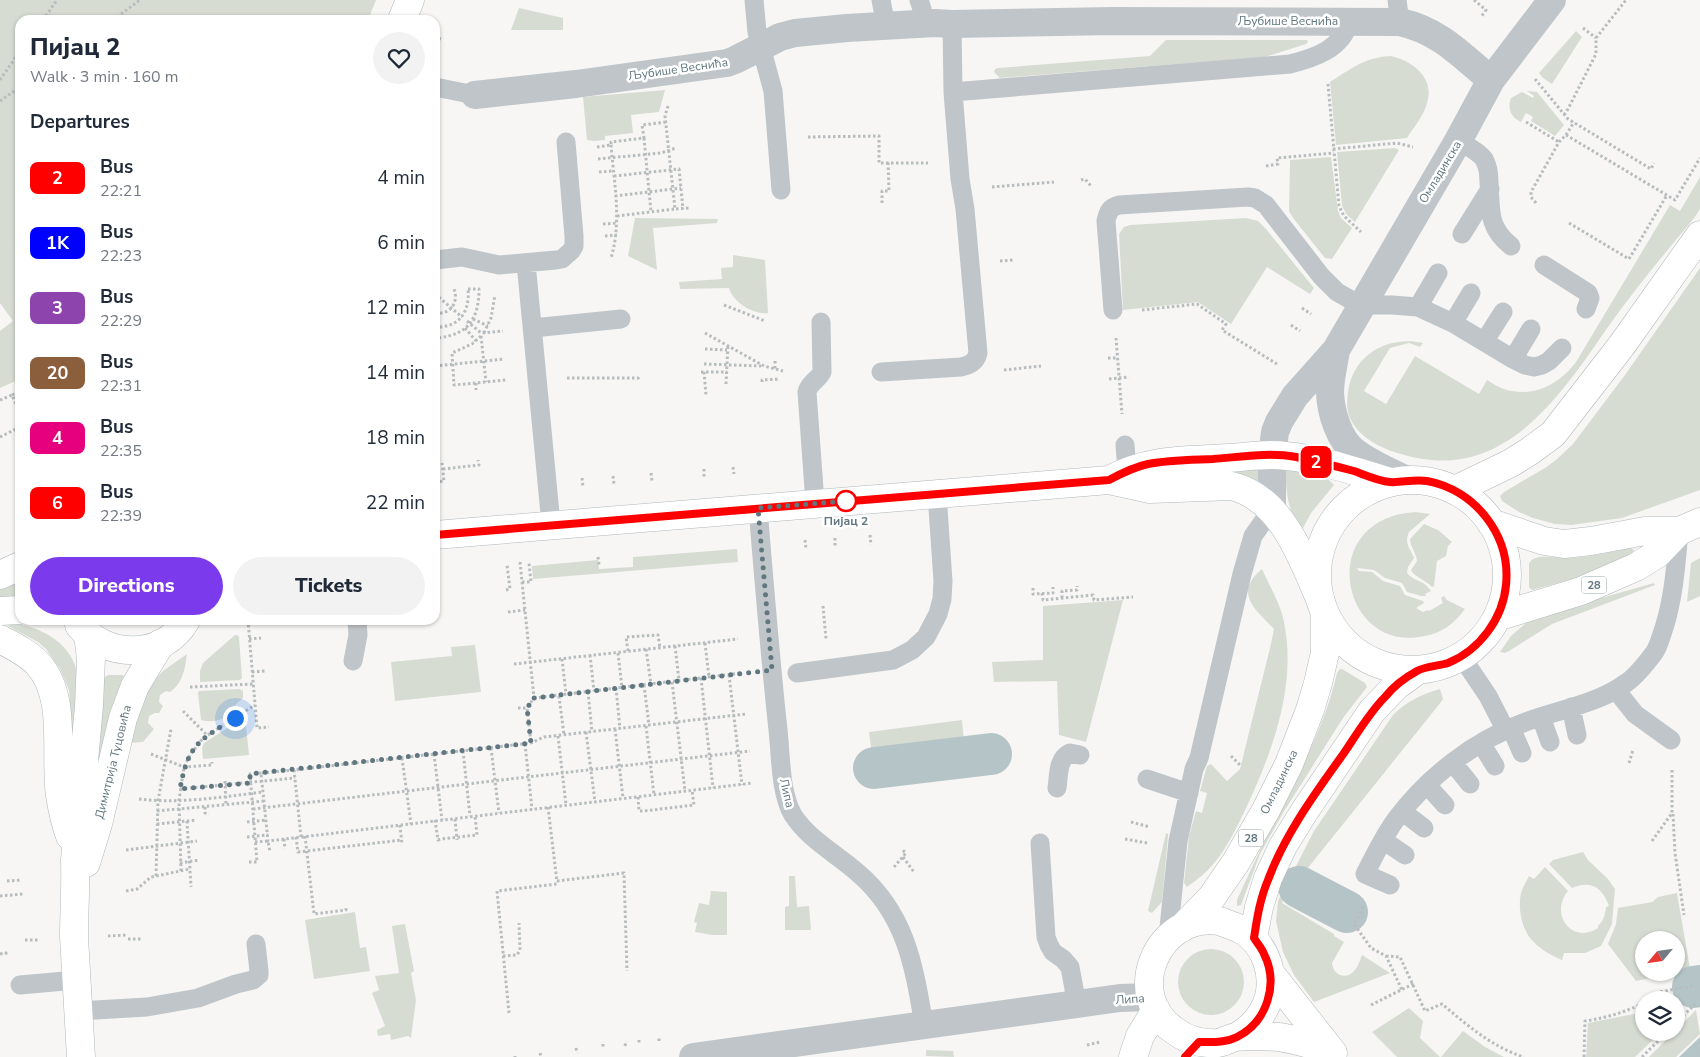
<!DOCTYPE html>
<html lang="en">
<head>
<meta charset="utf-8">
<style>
  body { margin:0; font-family:"Nunito Sans",sans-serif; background:#f2f2f3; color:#1f2937; height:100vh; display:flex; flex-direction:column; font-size:19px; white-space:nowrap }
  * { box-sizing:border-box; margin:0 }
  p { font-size:16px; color:#747a83 }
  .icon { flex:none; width:28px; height:28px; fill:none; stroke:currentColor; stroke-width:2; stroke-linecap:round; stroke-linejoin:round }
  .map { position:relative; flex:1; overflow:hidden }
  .sheet { position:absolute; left:15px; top:15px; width:425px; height:610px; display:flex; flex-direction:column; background:#fff; border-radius:15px; box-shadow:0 1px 4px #0004 }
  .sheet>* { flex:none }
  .badge { padding:0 10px; border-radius:8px; font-size:18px; line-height:32px }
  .needle { width:32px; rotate:241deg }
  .tools { position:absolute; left:1635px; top:931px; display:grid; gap:10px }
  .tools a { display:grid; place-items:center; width:50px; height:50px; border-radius:50%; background:#fff; box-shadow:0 1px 4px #0004; font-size:25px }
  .you { position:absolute; width:25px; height:25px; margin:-12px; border:4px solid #fff; border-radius:50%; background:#1a73e8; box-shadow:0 0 0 8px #1a73e833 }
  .map>.badge { position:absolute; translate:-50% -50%; box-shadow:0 0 0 2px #fff }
  h2 { padding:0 15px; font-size:19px; line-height:45px }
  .round { display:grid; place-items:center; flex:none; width:52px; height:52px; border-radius:26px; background:#f2f2f3 }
  .head { display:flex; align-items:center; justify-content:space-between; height:85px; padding:0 15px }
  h1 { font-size:24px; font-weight:800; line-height:38px }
  .action { display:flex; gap:10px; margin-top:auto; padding:10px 15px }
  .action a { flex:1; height:58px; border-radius:30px; background:#7c3aed; color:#fff; font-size:20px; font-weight:800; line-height:58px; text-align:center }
  .action a+a { background:#f2f2f3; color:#1f2937 }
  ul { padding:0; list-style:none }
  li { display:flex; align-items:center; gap:15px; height:65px; padding:0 15px }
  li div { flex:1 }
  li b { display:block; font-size:19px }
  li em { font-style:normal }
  li .badge { min-width:55px; font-weight:700; text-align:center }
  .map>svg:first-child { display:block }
  .green { fill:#d7dcd3 }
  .water { fill:#b5c5c7 }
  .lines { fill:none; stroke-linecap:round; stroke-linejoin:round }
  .canal { stroke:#b5c5c7; stroke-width:42 }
  .secondary-casing { stroke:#afb8bb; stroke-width:29 }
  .primary-casing { stroke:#b1b8ba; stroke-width:29 }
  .path { stroke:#b7bcbe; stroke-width:3; stroke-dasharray:2.5 2.5; stroke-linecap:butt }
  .lane { stroke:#bfc5c8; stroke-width:19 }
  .street { stroke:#bfc5c8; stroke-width:28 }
  .secondary { stroke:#fff; stroke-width:28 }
  .primary { stroke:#fff; stroke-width:28 }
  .line-casing { stroke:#fff; stroke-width:11 }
  .line { stroke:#f00; stroke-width:8 }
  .walk { stroke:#61777f; stroke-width:5; stroke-dasharray:0 9 }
  .stop-dot { fill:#fff; stroke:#f00; stroke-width:2.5 }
  .labels { text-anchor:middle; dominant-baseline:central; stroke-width:5; stroke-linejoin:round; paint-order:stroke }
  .shield { fill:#fff; stroke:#90a0a5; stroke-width:1 }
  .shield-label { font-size:11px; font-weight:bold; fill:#61777f }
  .street-label { font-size:12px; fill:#61777f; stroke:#fff }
  .stop-label { font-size:12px; font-weight:bold; fill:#61777f; stroke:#fff }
</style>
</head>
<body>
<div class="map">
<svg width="1700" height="1057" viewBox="0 0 1700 1057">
  <rect width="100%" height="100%" fill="#f7f6f4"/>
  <!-- green -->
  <path class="green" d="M0,0h376l-8,20h-348v359l-20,9v-57l13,-10 -13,-18z
    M519,8l44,10v12h-52z
    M1576,31l6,6 -30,47 -9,-6 -4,-5z
    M1166,40h141l1,2 -2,2 -41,13 -265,21 -6,-6 1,-3 3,-1 152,-12z
    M1391,56c22,5 44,22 36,47 -3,12 -13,24 -20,35l-71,7 -6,-63c21,-13 35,-25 61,-26z
    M665,90l-6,22 -28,3 2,18 -28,3v4l-11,1 -7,-1 -4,-43z
    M1527,91l10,1 27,33 -9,11 -24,-15 2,-4 -7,-4 -5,9c-10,-5 -14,-13 -10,-24l11,-6 11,6 1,-2z
    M1395,148l4,2 -44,72 -8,-7 -5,-9 -5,-54z
    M1331,157l7,54 3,7 11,10 -20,31 -7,-1 -32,-40 -4,-7 1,-51z
    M1700,177c0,10 0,22 0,31 -2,7 -19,26 -25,33 -23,28 -46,56 -67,86 -50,72 -106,158 -207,127 -19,-5 -43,-17 -51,-36 -4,-9 -3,-17 -2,-26 5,-37 39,-57 75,-49l-3,4 -11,-4 -19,5 -26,43 22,13 29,-48 64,38 8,-14c8,5 16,10 25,11 26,5 49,-9 64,-29l94,-157 10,6z
    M635,218l83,1 -1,4 -64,5 4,42 -29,-14z
    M1246,218l12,3 8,8 48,59 -4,6 -43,-27 -36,57 -33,-22 -75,8 -4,-76 5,-7 6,-2z
    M733,255l32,5 3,53c-15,2 -35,-11 -39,-25l-49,1 -1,-7 43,-3 -1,-11 12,-1z
    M1700,268v222l-78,28 -51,7 -16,-1 -22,-6 -14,-6 -17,-11 -2,-5 4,-4 41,-24 11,-8 17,-16 52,-69z
    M1259,468l1,12 -3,1 -18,-7 -60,2v-4z
    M1291,468c12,3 35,6 43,17l-23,28 -8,15c-15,-9 -18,-42 -17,-58z
    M1415,512l15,2 -21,18c-5,12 1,16 5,26l-6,9 -1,6c9,10 15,5 24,18l-6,3 1,2h-5l-14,-4 -5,-9 -17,-5 -11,-8 -17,-2 2,3 13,1 11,9 17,5 5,9 18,6 1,2 -8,5 7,4 5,-2 1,1 14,-8 -2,-5 3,-2 3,4 18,9c-10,14 -23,24 -40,27 -84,19 -112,-117 -10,-124z
    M1424,524l14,6 14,12 -4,4 -2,10 -9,5 -3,25 -2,1c-6,-7 -18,-10 -21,-17l6,-9c-1,-9 -7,-14 -7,-22z
    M1631,548l3,2 -1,3 -46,22 -55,15 -3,-3v-23c4,-11 25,-6 35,-6 23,0 45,-6 67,-10z
    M737,549l1,13 -205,17 -1,-13 66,-6 1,9 34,-2v-10z
    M1700,558v38l-13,6 4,-39z
    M1262,569c7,16 19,36 22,53 13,63 -11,128 -37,184 -8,17 -20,42 -32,56 -8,10 -18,18 -28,25l-3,-4 5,-47 7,-25 6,2 5,-20 -7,-2 7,-25 4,-2 16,17 13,-12 30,-121 4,-19c-19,-20 -41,-36 -12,-60z
    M20,579v17l-20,1v-9z
    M1654,583l1,2 -103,39 -43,27 -4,2 -5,-1 11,-16 15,-13 22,-10z
    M1123,600l-37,142 -27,-7 -2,-54 -63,1 -2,-20 51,-2v-54z
    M15,624c28,3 59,21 63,53 1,6 -1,13 -2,19 -1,14 -2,28 -3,42l-4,-48 -9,-21 -14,-20 -8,-7 -30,-16 1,-2z
    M235,635h2l2,2 3,41 -2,2 -40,2v-11l3,-8z
    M475,645l6,47 -86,9 -4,-39 61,-6 -1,-9z
    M187,654c-2,15 -4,29 -17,38l-4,-1 -6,4 -1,7 4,4 -4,7h-4l-6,3 -1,7 6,6 -11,13 -13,1c5,-23 12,-50 29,-68 8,-8 19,-14 28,-21z
    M1340,669h2l23,14 2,4 -24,31 -60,95 -23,41 -19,51 -4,1v-6c15,-34 31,-67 48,-100 21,-41 42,-82 52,-127z
    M108,675h15l1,2 -14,38 -12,47 5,-83z
    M240,689l3,2v7l-9,8 -2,8c-9,6 -20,9 -31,6l-3,-27 1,-2z
    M1440,689l3,10 -2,3 -154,192 -5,9 52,31v2l10,6 -12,21c1,12 14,18 23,7 3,-4 5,-10 7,-15l28,18 -76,29 -20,-27 -11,-23 -7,-31 2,-20 36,-70 79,-116c14,-14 29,-21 47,-26z
    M962,720l2,21 -92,12 -3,-21z
    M237,722l4,3 5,1 3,29 -46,4 -1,-11 2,-5z
    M1166,833l2,1v3l-6,65 -10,11 -4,-2z
    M1583,852l5,8 20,19 7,10 -3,35 -11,22 -16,7h-21l-2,7c-12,-5 -24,-12 -32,-22 -9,-12 -13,-34 -8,-48 2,-5 5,-10 7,-14l5,3 11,-12 23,24c-19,23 4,54 30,37v-2c6,-6 7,-11 8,-19l3,-1c-7,-19 -18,-26 -37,-18l-23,-24 4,-4z
    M789,876h6l2,31 12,-1 2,24h-26v-23l4,-1z
    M711,891l16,1v43h-15l-17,-3 2,-9 -3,-1 5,-19 10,2z
    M1677,893l13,76 -14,3v-32h-32v32l31,1 -39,8 -28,-37 8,-20 2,-16 34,-6 6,-5z
    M355,912l5,36 6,-1 4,24 -56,8 -9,-59z
    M405,924l9,47 -3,2 5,27 -5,38 -3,-2 -17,4 -1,-6 -12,2 -1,-6 8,-4 -13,-33 7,-3 -4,-14 24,-3 -7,-47z
    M1178 982a33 33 0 1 1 66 0a33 33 0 1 1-66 0Z
    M1409,1008l14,13 -3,17 20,19h-43l-25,-25z
    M1696,1010l4,24 -24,23h-27l24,-24 3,-1v-2z
    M1644,1012v20l16,1 -25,24h-49l2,-34z
    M1463,1031l22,16 19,10h-63z
    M926,1050l27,1 1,6 -28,-1z"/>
  <!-- water -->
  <path class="water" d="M1700,1037v20h-21z"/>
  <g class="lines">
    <!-- canal -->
    <path class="canal" d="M874,768l117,-14
      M1299,887l48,25
      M1693,987l7,-1"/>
    <defs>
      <path id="secondary" d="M402,20l8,-20
        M1109,480c41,-22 75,-19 120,-22 18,-1 38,-5 57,-2 34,3 71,16 104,26
        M435,535l674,-55 41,9 82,-3c50,13 69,70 88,113
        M0,575l20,-9
        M0,611l20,-1
        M79,625c27,34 85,35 107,-5
        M0,639c13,7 28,14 38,25 30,33 16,91 22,131 2,13 5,28 10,41
        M86,863l12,-39 25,-106 12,-32 26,-43
        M81,1057c-2,-40 -5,-80 -7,-120 0,-26 2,-51 1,-77l14,-154 2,-48 -3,-24"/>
      <path id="primary" d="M1317 575a95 95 0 1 1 190 0a95 95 0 1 1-190 0Z
        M1455,490l56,-27 19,-12 23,-17 69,-89 78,-110
        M1491,523l53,18 20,3 27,-3 54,-10h34l21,-9
        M1497,617l84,-26 55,-24 21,-13 22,-23
        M1182,928l30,-31 24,-35 30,-52 23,-46 21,-54 8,-27 7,-30v-39
        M1253,938l6,-31 9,-29 15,-32 21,-34 68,-101 24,-25 22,-16
        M1270,973l63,80
        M1237,1037c11,-7 20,-14 26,-26 18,-29 3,-74 -30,-85 -4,-1 -9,-4 -14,-5 -62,-9 -97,75 -44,110 12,9 28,13 43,12 6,-1 12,-5 18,-6 13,-2 29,-1 42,0 17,2 35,8 51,13
        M1133,1057l7,-21 16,-26"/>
    </defs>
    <!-- secondary casing -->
    <use href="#secondary" class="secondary-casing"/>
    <!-- primary casing -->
    <use href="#primary" class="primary-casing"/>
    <!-- path -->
    <path class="path" d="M1474,0l12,10 -5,7
      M43,20l14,-20
      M113,20l27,-20
      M1583,28l13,10
      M435,37l6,2
      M1535,79l33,40 83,50 3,-6
      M0,80l20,-29
      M1328,84l11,122 5,10 17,16
      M0,101l20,-14
      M668,106l-3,10 10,93 15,-1
      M1564,115l4,-6 28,-55v-16l30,-38
      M1526,122l33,20
      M1566,135l8,-13
      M808,137l71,-1v27h49
      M644,138l7,74
      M611,145c3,37 11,77 0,113
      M597,147l14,-2v-3l33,-4 -2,-13 24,-3
      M1333,149l64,-6 16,4
      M598,159l63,-6 15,-5
      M1266,166l12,-2 -1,-6 57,-5
      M599,172l14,-1
      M614,176l65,-7 4,40
      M1081,180l4,-1 6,7
      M992,187l62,-5
      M615,196l66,-8
      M882,203v-12h7l-1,-31
      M1536,203l-5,-6v-5l28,-50 7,-7 109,65 25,-42
      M617,216l58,-7
      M1569,223l60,36 38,-64
      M603,224l14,-1
      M605,236l12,-1
      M1000,261l14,-1
      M468,289h11c0,30 -11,46 -42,49l-2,-11c25,1 35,-16 33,-38z
      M435,294l27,23
      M724,305l41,16
      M1302,308l9,6
      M1142,310l55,-6 29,20 -4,6 55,34
      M435,313c15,2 24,-10 19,-24
      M473,319l15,7
      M467,321l14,12 22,-2
      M1291,325l9,6
      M465,328l11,13
      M484,333l7,-15 4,-23
      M705,333l59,33 19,5
      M481,336l-9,8 -20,9 2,32 52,-5
      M481,336l5,46
      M1116,338l6,76
      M705,349l22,1
      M1108,358h9
      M775,361v8
      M704,364l57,2
      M435,366l69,-7
      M1004,370l37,-4
      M701,372h26
      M704,372l2,23
      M567,378h71l1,2
      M1109,379l20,-2
      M762,382v-2l18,-1
      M476,383v7
      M726,384l2,-39
      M12,395l8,-4
      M0,400l12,-5 8,19
      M0,437l20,-10
      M733,467l1,7
      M443,469l36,-4 -1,-5
      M704,469v8
      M651,473l1,8
      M613,476l1,8
      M582,478l1,9
      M435,482l9,-1 -2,-18
      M870,535l1,10
      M835,538v9
      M805,540l1,9
      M598,557l1,8 1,-1
      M520,562l14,136 -7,10 4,35
      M522,582h9l-2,-19
      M1033,588v6l20,-1v-6
      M506,590l4,-1 -3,-24
      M1042,593l1,7 50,-5 1,5 39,-3
      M1062,598v-7l15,-1v-4
      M823,606l3,33
      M508,612l17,-2
      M248,620l9,108 12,-1
      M249,639l12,-1
      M705,643l4,34
      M675,646l4,34
      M646,649l5,35
      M628,651l-2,-14 32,-2 2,13
      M618,653l4,35
      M590,655l4,36
      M562,659l4,35
      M514,664l224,-25
      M252,672l13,-1
      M729,675l13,110
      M701,678l12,110
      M672,682l13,109
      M644,685l5,40
      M190,687l63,-3
      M616,688l4,41
      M588,692l4,40
      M559,696l5,39
      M534,698l207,-25
      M518,708h9
      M183,711l24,24
      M646,726l8,69
      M615,729l8,69
      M586,732l9,70
      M558,736l8,69
      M525,744l7,65
      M491,748l8,65
      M463,751l7,65
      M151,754l33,13 28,-2v-3
      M434,754l8,66
      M1231,756l10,10
      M402,758l9,66
      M1629,763l4,-13
      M294,770l-33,3 7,68 485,-58
      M225,781l1,24
      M180,789l115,-11
      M638,797l1,14h5l50,-6 -2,-15
      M139,799c41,5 83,-2 124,-7
      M205,807v6l4,1
      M548,807l9,75
      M253,809l497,-58
      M157,811l107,-10
      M1673,814l2,39 9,62
      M455,819l2,21
      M435,820l3,20 3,-1 36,-4 -2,-19
      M187,821l4,66
      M247,822l19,-2
      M1131,822l19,5
      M157,824l39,-4
      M400,825l2,20
      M305,836l9,78 32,-4v-3
      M247,837l21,-2
      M296,837l2,15 104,-12
      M301,837l-7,-67 237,-27 13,-6 202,-23
      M284,839l1,10
      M1125,839l22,4
      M1652,841l20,-28v-43
      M255,842l13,-1 2,11
      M126,850l71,-9
      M903,857l11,15
      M249,862h8l-7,-88 11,-1
      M180,863l19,-3
      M894,867l12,-14 -5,-4
      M181,871l-2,-71 5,-33 6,-12 13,-17 52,-33
      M156,876l2,-75 13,-72
      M7,881l15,-1
      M557,881l67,-8 3,98
      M126,891l11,-2 14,-12 39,-8
      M0,896l23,-2
      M1363,907l-9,17 17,24 15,8 16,34
      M108,936l20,-1
      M128,939h13
      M25,940h15
      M0,954l6,-1v4
      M503,956l14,-1 3,-5 -1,-27
      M1386,956l14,1 25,54 17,-7c25,21 50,43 82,53
      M1648,1000l11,-8 34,-6
      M1371,1005l44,-22
      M509,1013l-12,-122 60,-7
      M1676,1023l19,-19
      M639,1040v4
      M659,1041v-4
      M603,1044v5
      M1087,1045l13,-3
      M625,1046l1,-5
      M576,1048l1,5
      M540,1053l1,4
      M515,1056v1
      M1584,1057l1,-36c21,-3 40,-9 59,-18
      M1642,1057l25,-25"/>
    <!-- lane -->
    <path class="lane" d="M754,0l3,32 16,59 8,99
      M881,0l5,26
      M919,0l3,9 2,15
      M1397,0l3,22
      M435,87l40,8
      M953,92l337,-28c24,-6 52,-15 59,-42
      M1458,141c9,5 20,10 26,18 4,7 5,15 5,23 2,28 -2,45 22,64
      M1462,234l28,-45
      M435,260l27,-3 37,8 57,-5 6,-1 9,-8 3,-5v-10l-8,-94
      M526,263l25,261
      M1544,265l44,28 2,5 -4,11
      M1418,307l20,-34
      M1113,310l-7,-89c2,-9 4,-14 13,-16l129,-8 7,1 11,7 55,71 16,16 23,13h32l26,2 35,16 60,36 12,6 9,2 8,-2 7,-4 13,-13
      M1453,323l18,-30
      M533,328l88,-9
      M1484,342l19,-30
      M1513,359l18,-30
      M881,372l80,-5c9,-2 15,-5 17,-14l-13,-144 -5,-30 -7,-87 -1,-68
      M1125,445l2,25
      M815,503l-8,-111c2,-9 11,-12 15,-20l-1,-50
      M758,508c6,74 12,148 20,222 3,26 2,63 15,85 16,25 44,39 65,58 48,41 56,93 66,152
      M1461,656l27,40 18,35
      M353,661l5,-26 -1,-15
      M797,673l96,-13 19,-10 14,-13 12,-23 4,-15 1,-18 -6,-87
      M1616,690l19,24 36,26
      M1571,707l6,28
      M1541,717l9,25
      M1511,728l11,25
      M1481,743l14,23
      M1453,763l17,21
      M1147,779l42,14
      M1427,785l18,20
      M1057,788c2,-12 0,-29 13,-35l10,2
      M1403,812l21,16
      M1383,840l22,15
      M1040,843l6,94 3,8 4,7 10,7 7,8 7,38
      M1390,885l-25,-11c10,-19 19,-39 32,-56 32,-42 77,-77 126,-95 33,-13 73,-18 103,-40 11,-7 20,-20 28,-30 5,-7 7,-17 10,-25 10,-32 12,-64 15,-97
      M1168,937l10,-96 16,-72 5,-11 43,-184 11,-38 19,-27
      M20,985l56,-5
      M78,1011l69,-4 51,-9 38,-14 17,-4 6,-5v-4l-3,-27"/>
    <!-- street -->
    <path class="street" d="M475,95l101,-11 151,-21 8,-3 45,-23 15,-4 52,-5 88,-5 17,1 161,-3 287,1c40,9 61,33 91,58
      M1336,350c-2,14 -6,29 -6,43 1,20 9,47 25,59 16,12 35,20 52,28
      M1272,509v-54l3,-23 4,-10 16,-26 41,-46 122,-209 33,-61 61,-80
      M693,1057l427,-59 30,-1"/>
    <!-- secondary -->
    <use href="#secondary" class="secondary"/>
    <!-- primary -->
    <use href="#primary" class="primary"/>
  </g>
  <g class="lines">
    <defs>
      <path id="line" d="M435,535l674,-55c13,-7 25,-13 39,-16 21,-4 43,-4 65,-5 27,-2 56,-7 83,-2 19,4 39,9 58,14 11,4 24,10 36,11 11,1 23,-3 37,-1 48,9 84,54 79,104 -3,33 -26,65 -58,78 -9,3 -22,3 -31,8 -11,6 -24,16 -32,26 -16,16 -28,37 -41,56 -28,39 -59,81 -76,127 -8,19 -11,38 -14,58 3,5 8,10 10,16 15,30 3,68 -27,83 -12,6 -25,5 -38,5l-14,15"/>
    </defs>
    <!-- line casing -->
    <use href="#line" class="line-casing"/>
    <!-- line -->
    <use href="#line" class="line"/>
    <!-- walk -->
    <path class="walk" d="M235,718c-37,23 -47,27 -55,71l70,-6v-9l281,-31 -4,-35 7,-10 238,-28 -14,-162 88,-7"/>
  </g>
  <!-- markers -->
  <circle class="stop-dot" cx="846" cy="501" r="10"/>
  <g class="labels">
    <!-- shield labels -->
    <g class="shield">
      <rect x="1581.5" y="576.5" width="25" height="17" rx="4"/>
      <rect x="1238.5" y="829.5" width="25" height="17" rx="4"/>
    </g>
    <g class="shield-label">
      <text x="1594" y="585">28</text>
      <text x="1251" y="838">28</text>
    </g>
    <!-- street labels -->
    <g class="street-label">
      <text x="1288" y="21">Љубише Веснића</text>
      <text transform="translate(678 69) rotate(-8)">Љубише Веснића</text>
      <text transform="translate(1440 172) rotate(-59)">Омладинска</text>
      <text transform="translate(113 762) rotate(-76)">Димитрија Туцовића</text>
      <text transform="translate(1279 782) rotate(-64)">Омладинска</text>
      <text transform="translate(787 793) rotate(77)">Липа</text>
      <text transform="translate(1130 999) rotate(-4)">Липа</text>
    </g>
    <!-- stop labels -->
    <g class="stop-label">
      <text x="846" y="521">Пијац 2</text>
    </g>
  </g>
</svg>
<div class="tools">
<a><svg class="needle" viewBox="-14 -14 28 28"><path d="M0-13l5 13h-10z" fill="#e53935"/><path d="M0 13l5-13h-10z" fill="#747a83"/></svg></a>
<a><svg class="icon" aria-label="layers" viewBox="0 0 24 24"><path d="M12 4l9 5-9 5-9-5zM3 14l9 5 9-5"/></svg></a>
</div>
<div class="you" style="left:235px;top:718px"></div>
<b class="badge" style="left:1316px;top:462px;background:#f00;color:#fff">2</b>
<section class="sheet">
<div class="head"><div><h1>Пијац 2</h1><p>Walk · 3 min · 160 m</p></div><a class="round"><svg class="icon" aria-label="heart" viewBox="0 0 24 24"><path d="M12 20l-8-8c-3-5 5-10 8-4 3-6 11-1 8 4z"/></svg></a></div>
<h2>Departures</h2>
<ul>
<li><span class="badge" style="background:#f00;color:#fff">2</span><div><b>Bus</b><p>22:21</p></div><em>4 min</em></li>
<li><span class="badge" style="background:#00f;color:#fff">1K</span><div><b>Bus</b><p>22:23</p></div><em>6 min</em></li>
<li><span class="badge" style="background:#8e44ad;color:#fff">3</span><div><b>Bus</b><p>22:29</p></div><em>12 min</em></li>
<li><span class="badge" style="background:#8b5e3c;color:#fff">20</span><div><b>Bus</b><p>22:31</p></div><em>14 min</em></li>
<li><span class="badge" style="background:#e6007e;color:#fff">4</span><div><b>Bus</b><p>22:35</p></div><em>18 min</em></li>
<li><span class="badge" style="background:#f00;color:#fff">6</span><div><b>Bus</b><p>22:39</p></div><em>22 min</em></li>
</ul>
<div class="action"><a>Directions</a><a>Tickets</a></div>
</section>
</div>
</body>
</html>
